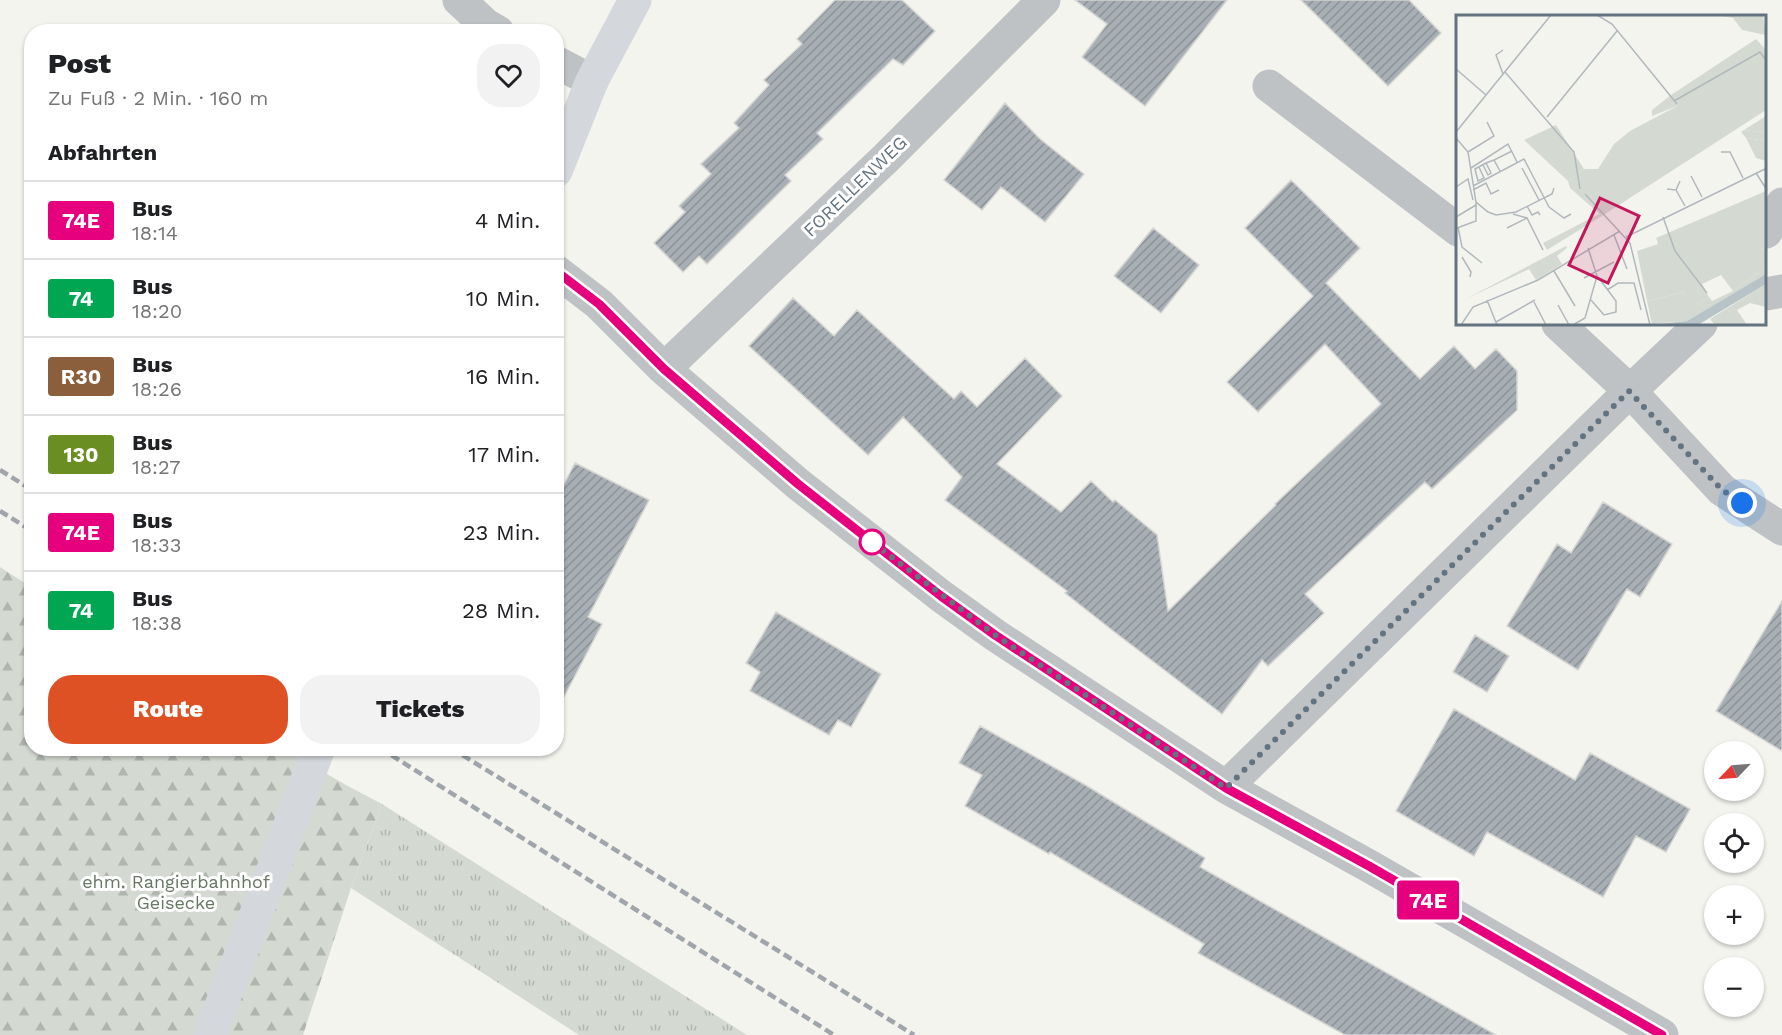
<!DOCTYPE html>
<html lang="de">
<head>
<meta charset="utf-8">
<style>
  body { margin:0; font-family:"Work Sans",sans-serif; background:#f2f2f2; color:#202124; height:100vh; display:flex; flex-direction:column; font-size:22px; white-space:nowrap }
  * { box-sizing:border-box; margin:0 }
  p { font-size:20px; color:#757577 }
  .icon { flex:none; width:33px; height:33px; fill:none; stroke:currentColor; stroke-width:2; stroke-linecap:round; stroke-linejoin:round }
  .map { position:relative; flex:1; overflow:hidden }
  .sheet { position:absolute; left:24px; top:24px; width:540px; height:732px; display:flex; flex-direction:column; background:#fff; border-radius:24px; box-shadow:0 2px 4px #0004 }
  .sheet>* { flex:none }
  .badge { padding:0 12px; border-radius:4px; font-size:21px; line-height:39px }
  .needle { width:39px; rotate:245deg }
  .buttons { position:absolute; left:1704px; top:741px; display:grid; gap:12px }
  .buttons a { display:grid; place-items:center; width:60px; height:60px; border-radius:50%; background:#fff; box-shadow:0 2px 4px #0004; font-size:30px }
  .you { position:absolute; width:30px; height:30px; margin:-15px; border:4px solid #fff; border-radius:50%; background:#1a73e8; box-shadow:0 0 0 9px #1a73e833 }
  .map>.badge { position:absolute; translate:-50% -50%; box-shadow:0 0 0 3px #fff }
  h2 { padding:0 24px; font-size:22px; line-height:54px }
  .round { display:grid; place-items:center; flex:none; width:63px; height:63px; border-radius:24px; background:#f2f2f2 }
  .head { display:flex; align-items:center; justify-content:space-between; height:102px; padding:0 24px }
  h1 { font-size:28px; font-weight:800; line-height:45px }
  .primary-button { display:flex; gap:12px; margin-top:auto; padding:12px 24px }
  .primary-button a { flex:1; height:69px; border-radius:24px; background:#de5124; color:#fff; font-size:24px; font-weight:800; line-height:69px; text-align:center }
  .primary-button a+a { background:#f2f2f2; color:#202124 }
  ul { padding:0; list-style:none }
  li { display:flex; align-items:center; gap:18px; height:78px; padding:0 24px; border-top:2px solid #e0e0e0 }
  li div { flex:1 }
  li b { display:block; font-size:22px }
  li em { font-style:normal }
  li .badge { min-width:66px; font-weight:700; text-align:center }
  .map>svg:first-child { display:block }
  .grass { fill:url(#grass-tufts) }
  .forest { fill:url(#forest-firs) }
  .building { fill:url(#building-hatch); stroke:#d5d5d2; stroke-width:1.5 }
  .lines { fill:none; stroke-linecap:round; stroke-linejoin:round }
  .minor { stroke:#bec2c5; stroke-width:33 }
  .secondary { stroke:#d4d8dc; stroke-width:33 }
  .rail { stroke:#9fa5aa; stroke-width:4.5; stroke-dasharray:9 4.5; stroke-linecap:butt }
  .line-casing { stroke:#fff; stroke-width:14 }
  .line { stroke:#e6007e; stroke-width:9 }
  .walk { stroke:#637380; stroke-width:6; stroke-dasharray:0 10.8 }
  .stop-dot { fill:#fff; stroke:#e6007e; stroke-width:3 }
  .labels { text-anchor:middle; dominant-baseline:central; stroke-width:6; stroke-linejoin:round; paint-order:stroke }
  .street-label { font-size:18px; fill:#637380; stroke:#fff }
  .park-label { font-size:18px; fill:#667762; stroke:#fff }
  .inset-road { fill:none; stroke:#b1b8bc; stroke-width:1.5 }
  .view { fill:#c2185b; fill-opacity:0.15; stroke:#c2185b; stroke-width:3 }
  .inset-edge { fill:none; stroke:#637380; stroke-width:3 }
</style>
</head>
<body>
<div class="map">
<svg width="1782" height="1035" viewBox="0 0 1782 1035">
  <defs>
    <pattern id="grass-tufts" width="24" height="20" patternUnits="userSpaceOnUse" patternTransform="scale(1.5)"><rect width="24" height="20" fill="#d4dad1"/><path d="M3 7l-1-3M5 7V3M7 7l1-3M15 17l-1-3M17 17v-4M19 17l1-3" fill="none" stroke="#b0b5af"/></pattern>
    <pattern id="forest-firs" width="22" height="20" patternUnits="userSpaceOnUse" patternTransform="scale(1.5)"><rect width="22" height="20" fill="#d4dad1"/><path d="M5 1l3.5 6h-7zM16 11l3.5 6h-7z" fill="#b0b5af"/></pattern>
    <pattern id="building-hatch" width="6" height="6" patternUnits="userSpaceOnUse" patternTransform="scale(1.5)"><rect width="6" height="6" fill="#a7afb4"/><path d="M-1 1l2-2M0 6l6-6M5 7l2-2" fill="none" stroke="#8c9398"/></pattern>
  </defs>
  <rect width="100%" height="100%" fill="#f4f4ef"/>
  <!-- grass -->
  <path class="grass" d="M382,804l365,231h-168l-228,-147z"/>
  <!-- forest -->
  <path class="forest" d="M0,567l31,20 1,161 252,1 62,36 36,19 -31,84 -48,147h-303z"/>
  <!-- building -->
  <path class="building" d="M835,0h67l33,31 -32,34 -10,-6 -76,74 6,6 -38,36 6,6 -84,83 -8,-8 -16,16 -29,-29 31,-31 -6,-6 32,-32 -10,-10 38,-36 -5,-5 35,-38 -5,-5 38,-36 -5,-5z
    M1075,0h152l-82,106 -63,-49 25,-33z
    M1301,0h108l32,33 -53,53z
    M1005,103l35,36 44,35 -39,48 -44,-35 -19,23 -38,-30z
    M1291,180l69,68 -34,35 94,96 34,-33 21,23 21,-20 21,22v39l-85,79 -7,-7 -120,112 19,19 -56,53 -6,-6 -40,54 -110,-84 -47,-37 2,-2 -122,-91 17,-23 -59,-60 -35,38 -119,-109 44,-48 41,38 23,-26 97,89 7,-8 16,16 48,-49 37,38 -65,68 64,48 30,-31 22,21 2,-2 42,35 11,76 108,-106 -1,-1 106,-100 -56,-60 -67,68 -31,-30 86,-86 -68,-68z
    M1153,228l46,37 -38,48 -47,-37z
    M575,463l74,37 -61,117 14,7 -46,88v-212z
    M1603,502l69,42 -32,53 -13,-8 -49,81 -71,-44 50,-82 14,9z
    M1782,601v150l-66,-40z
    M776,612l105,62 -30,53 -13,-7 -9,15 -79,-44 10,-19 -14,-9z
    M1475,635l34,21 -22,36 -34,-20z
    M1454,709l121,71 15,-27 100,56 -24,43 -30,-16 -33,61 -116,-65 -13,24 -78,-45z
    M980,726l107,60 118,72 -5,9 296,168h-151l-147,-82 6,-9 -154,-92 -1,2 -84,-48 17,-31 -23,-12z"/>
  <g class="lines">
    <!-- minor -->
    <path class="minor" d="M459,0l27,25 12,7
      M556,62l36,19
      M1269,86l189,144
      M1766,232l16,-28
      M556,271l43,33 65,65 134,115 143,112 54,39 231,152 143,79 293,169
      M1766,294l16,-3
      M1558,324l72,67 92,99 60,39
      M664,369l222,-211 158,-158
      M1226,787l404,-396 71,-67"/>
    <!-- secondary -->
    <path class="secondary" d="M556,171l36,-90 43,-81
      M210,1035l109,-287"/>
    <!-- rail -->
    <path class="rail" d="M0,470l32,20
      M0,511l32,20
      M380,748l454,287
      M451,748l463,287"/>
  </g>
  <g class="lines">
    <defs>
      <path id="line" d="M556,271l43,33 65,65 134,115 143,112 54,39 231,153 143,78 293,169"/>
    </defs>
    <!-- line casing -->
    <use href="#line" class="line-casing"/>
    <!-- line -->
    <use href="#line" class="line"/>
    <!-- walk -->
    <path class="walk" d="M872,542l-3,-2 126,95 231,153 403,-397 93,99 20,13"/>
  </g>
  <!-- markers -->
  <circle class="stop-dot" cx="872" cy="542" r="12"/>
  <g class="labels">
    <!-- street labels -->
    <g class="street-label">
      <text transform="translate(855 186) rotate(-44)">FORELLENWEG</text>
    </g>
    <!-- park labels -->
    <g class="park-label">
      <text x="176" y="881">ehm. Rangierbahnhof<tspan x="176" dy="21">Geisecke</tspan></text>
    </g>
  </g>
  <!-- overview -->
  <g transform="translate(1456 15)">
    <rect width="310" height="310" fill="#f4f4ef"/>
    <path d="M262,0h45l3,20 -24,-5 -9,-12zM310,101v17l-22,-3zM100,110l28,44 -16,12 -44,-41zM290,123l20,3v20l-10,-3zM310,176v76l-33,24 -12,-16 -19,9 7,13 -22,13 -3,-18 -37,9 -10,-50 21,-7 -2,-6zM143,199l3,2 -55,34 -4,-7zM110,231l1,2 -10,8 5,8 -26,16 -7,-11 -63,30z" fill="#d4dad1"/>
    <path d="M310,44v51l-164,106 -32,-28 -2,-7 16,-12h14l16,-25 16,-13zM288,115l22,3v8l-20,-3 -5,-6zM310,252v7l-79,47 -35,3 -5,-23 37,-9 4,17 21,-12 3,4 21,-10zM310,269v23l-16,-4 -13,7 10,15h-32l-5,-6z" fill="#d4dad1"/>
    <path d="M300,24l10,11v9l-59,35 -55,22v-6l19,-15z" fill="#d4dad1"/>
    <path d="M310,259v10l-68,41h-46l35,-4z" fill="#b7c3c7"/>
    <path class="inset-road" d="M141,0l15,9 65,80M0,54l30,26M49,57l69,80 6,37M47,59l-7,-19 7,-5M218,86l86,-49 5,7M91,102l70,-86M0,117l95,-117M0,123l12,14 8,50 12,10 8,3 20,-3 36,-18 2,-6M12,137l26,-16 -7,-14M265,137h9l13,26M27,150l5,10 3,-2 -5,-10M23,152l5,11 -6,3 -3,-12 11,-6 8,-3M15,153l37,-24 9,18M66,153l17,32M44,156l-6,-11 18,-9M300,158l11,17M235,161l11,21M17,171l51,-27 25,48 15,11 7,-4M0,172l12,-8 5,21M211,174l9,1 4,-9M17,175l13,-7 5,11 8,-4M220,175l9,16M129,179l45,49 20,82M71,191l5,9 6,-3 2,3M57,199l14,4 16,32M0,202l20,-12M207,202l12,34 32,42M2,212l4,20 20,16M1,213l19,-7v-19M51,213l20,-10M158,220l13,34M170,222l141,-69M6,242l9,15 -1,5M98,256l21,35M128,263l30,-16M151,275l11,-7h16l7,27M31,285l10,25M135,285l13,15 12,-3v-11l-18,-24M78,287l12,23M102,290l11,20M40,307l39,-22M5,310l12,-18 65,-27 82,-49M117,310l12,-7 12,-42 -9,-28"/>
    <path class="view" d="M144,183l39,18 -31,67 -39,-18z"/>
    <rect width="310" height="310" class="inset-edge"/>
  </g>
</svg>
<div class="buttons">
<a><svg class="needle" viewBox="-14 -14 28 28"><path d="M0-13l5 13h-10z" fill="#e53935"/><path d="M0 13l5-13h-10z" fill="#757577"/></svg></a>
<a><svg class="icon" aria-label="locate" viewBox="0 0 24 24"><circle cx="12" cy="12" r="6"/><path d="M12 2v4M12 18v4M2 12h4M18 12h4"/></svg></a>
<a>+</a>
<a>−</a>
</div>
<div class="you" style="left:1742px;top:503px"></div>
<b class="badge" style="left:1428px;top:900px;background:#e6007e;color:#fff">74E</b>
<section class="sheet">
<div class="head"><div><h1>Post</h1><p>Zu Fuß · 2 Min. · 160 m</p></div><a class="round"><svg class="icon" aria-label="heart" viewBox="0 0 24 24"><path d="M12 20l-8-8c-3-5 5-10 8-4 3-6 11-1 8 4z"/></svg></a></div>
<h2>Abfahrten</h2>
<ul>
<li><span class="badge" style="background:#e6007e;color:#fff">74E</span><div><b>Bus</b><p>18:14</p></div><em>4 Min.</em></li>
<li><span class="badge" style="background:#00a651;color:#fff">74</span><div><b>Bus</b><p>18:20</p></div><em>10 Min.</em></li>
<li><span class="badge" style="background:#8b5e3c;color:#fff">R30</span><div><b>Bus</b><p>18:26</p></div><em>16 Min.</em></li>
<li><span class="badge" style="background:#6b8e23;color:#fff">130</span><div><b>Bus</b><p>18:27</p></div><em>17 Min.</em></li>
<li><span class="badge" style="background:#e6007e;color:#fff">74E</span><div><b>Bus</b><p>18:33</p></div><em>23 Min.</em></li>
<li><span class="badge" style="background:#00a651;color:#fff">74</span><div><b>Bus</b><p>18:38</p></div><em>28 Min.</em></li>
</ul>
<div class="primary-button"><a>Route</a><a>Tickets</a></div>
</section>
</div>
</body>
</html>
